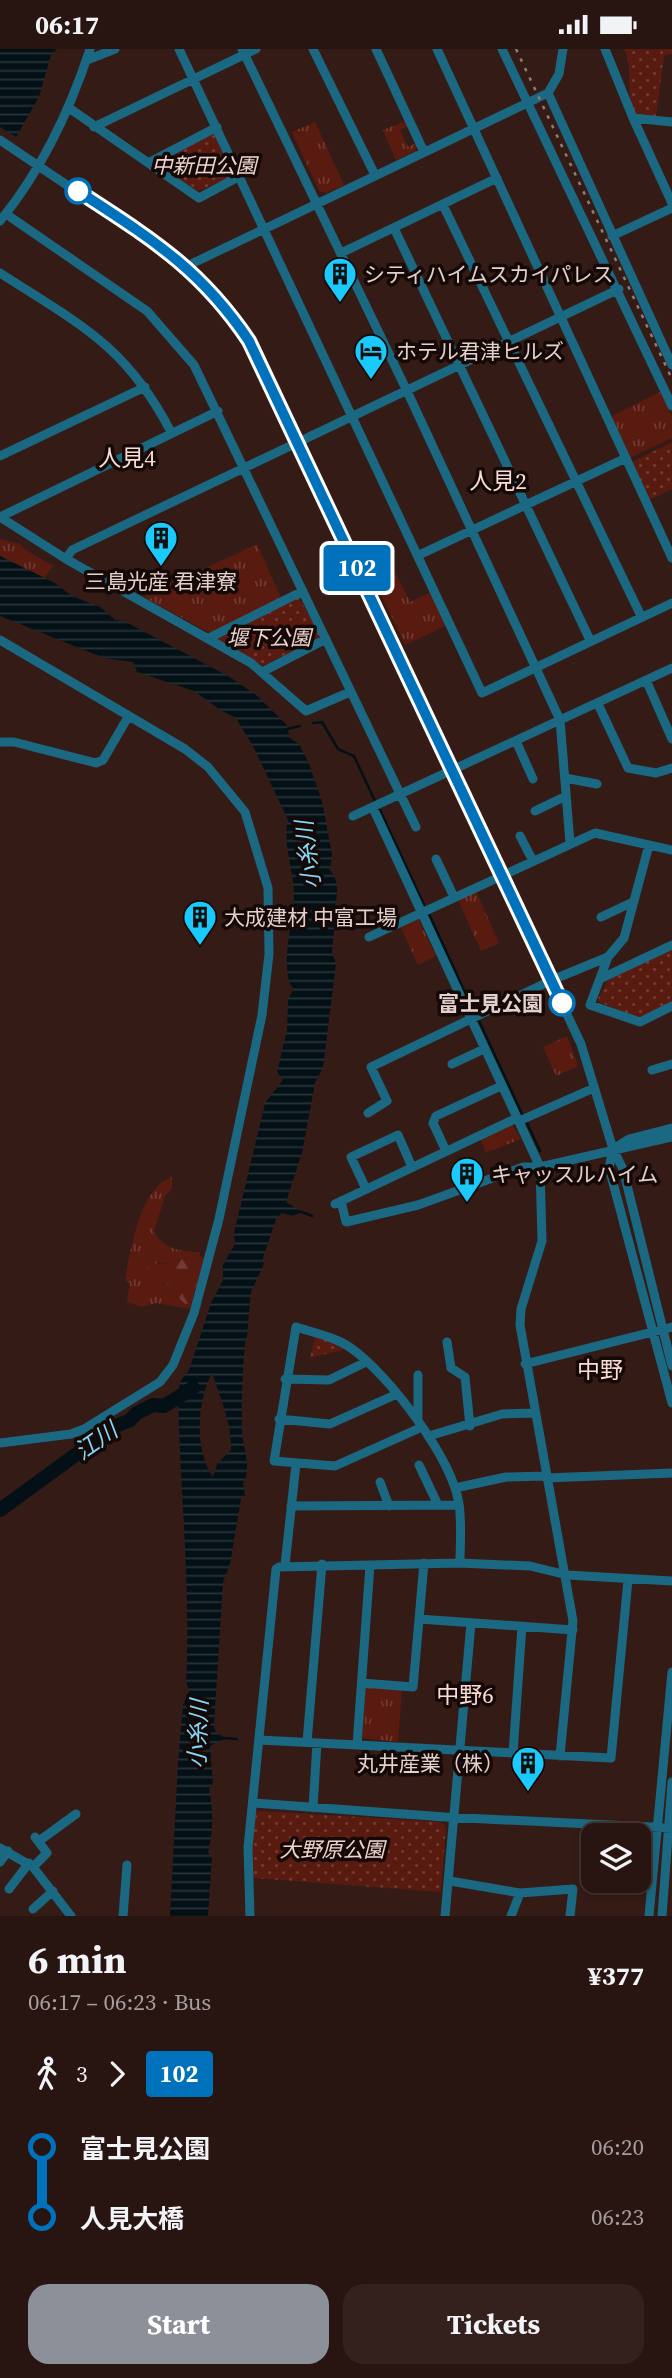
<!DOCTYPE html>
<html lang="en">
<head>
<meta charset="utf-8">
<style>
  body { margin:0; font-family:"Source Serif 4","Noto Sans JP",serif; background:#34211e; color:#f1f3f6; height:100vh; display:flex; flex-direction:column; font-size:26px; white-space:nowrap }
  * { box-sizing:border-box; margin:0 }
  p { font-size:23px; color:#a59e9f }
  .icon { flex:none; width:38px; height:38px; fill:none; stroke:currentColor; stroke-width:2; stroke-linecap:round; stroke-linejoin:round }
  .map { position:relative; height:1867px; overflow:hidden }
  .details { display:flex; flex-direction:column; background:#281410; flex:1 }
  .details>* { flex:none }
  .badge { padding:0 14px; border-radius:5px; font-size:24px; line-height:46px }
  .fabs { position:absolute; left:581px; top:1774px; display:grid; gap:14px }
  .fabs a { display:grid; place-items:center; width:70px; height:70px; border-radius:14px; background:#281410; box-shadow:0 4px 10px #0003,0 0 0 2px #443330; font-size:35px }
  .map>.badge { position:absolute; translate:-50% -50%; box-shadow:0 0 0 4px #fff }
  .legs { display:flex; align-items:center; gap:10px; height:77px; padding:0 28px; font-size:23px }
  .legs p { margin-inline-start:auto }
  .overview { display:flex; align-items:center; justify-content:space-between; height:119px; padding:0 28px }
  h1 { font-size:38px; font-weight:700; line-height:52px }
  .button { display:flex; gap:14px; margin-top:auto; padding:14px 28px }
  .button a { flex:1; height:80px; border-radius:21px; background:#8c9099; color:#fff; font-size:28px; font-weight:700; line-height:80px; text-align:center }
  .button a+a { background:#34211e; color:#f1f3f6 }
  ul { padding:0 28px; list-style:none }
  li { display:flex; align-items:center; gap:24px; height:70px; font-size:26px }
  li i { display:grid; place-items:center; width:10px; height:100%; margin:0 9px; background:currentColor }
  li i::after { content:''; width:18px; height:18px; margin:-9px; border:5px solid; border-radius:50%; background:#281410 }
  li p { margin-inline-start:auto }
  li:first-child i { background:linear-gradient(#0000 50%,currentColor 0) }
  li:last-child i { background:linear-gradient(currentColor 50%,#0000 0) }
  .status { display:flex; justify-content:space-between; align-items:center; height:49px; padding:0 35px; background:#281410; direction:ltr }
  .status svg { height:19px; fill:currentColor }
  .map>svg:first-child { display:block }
  .grass { fill:url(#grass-tufts) }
  .forest { fill:url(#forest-firs) }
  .park { fill:url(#park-dots) }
  .water { fill:url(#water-rules); fill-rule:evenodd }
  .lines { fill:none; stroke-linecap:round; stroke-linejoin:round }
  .stream { stroke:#031117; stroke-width:2.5 }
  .river { stroke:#031117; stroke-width:14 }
  .minor { stroke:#1a6881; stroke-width:9 }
  .rail { stroke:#917b77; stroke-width:2.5; stroke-dasharray:3.5 7; stroke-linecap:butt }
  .line-1-casing { stroke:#fff; stroke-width:16 }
  .line-1 { stroke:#0072bc; stroke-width:10 }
  .stop-1-dot { fill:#fff; stroke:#0072bc; stroke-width:3.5 }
  .labels { text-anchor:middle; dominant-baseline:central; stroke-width:7; stroke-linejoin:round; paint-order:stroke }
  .park-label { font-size:21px; font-style:italic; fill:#eed3ce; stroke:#140907 }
  .poi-label { font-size:21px; fill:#e3d0cc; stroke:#140907; text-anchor:start }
  .stop-label { font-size:21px; font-weight:bold; fill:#e3d0cc; stroke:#140907; text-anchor:end }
  .neighbourhood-label { font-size:23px; fill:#fadcd6; stroke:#140907 }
  .water-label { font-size:23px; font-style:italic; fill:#85d7f7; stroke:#140907 }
</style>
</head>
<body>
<div class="status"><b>06:17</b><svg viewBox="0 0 49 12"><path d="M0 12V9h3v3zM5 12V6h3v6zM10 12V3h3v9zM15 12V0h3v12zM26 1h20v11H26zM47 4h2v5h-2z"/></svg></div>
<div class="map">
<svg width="672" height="1867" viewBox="0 0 672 1867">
  <defs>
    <pattern id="grass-tufts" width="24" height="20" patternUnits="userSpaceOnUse" patternTransform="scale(1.75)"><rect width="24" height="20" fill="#591a10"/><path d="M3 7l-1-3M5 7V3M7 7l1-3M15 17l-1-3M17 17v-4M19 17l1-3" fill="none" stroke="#713a32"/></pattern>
    <pattern id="forest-firs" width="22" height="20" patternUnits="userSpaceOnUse" patternTransform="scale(1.75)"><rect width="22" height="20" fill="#591a10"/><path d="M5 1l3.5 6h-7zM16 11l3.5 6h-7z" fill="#713a32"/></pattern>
    <pattern id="park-dots" width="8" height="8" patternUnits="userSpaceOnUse" patternTransform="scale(1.75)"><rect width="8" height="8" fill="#591a10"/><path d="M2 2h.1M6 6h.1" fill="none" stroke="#713a32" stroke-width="1.8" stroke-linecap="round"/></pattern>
    <pattern id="water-rules" width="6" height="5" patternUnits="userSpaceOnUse" patternTransform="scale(1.75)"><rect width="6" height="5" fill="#031117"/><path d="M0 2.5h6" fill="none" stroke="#283338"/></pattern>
  </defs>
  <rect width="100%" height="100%" fill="#351b16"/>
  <!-- grass -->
  <path class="grass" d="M406,72l3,5 -9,4 8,17 8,-4 2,3 -3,5 -19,9 -13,-30z
    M315,73l29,63 -18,8 -7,-2 -27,-59z
    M660,343l12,24v22l-43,20 -19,-41z
    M0,490l22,6 2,4 29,17 -9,12 -44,-22z
    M257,495l24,54 -71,35 -66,-36z
    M394,521l16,32 21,-10 16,33 -42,20 -31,-65z
    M476,842l23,52 -18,8 -23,-51z
    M418,869l18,38 -18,9 -18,-40z
    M567,987l11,30 -22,10 -13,-29z
    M512,1075l9,15 -35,14 -6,-15z
    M172,1128v12l-7,7 -11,35c9,18 27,21 46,21v4l-4,4 -6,-3 -21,7 -11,-2 -5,8 9,3 7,15 21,21 -34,-6 -14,4 -15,-5 3,-19 -5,-2c5,-30 15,-94 47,-104z
    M365,1637l37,2 -4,54 -36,-4z"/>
  <!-- forest -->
  <path class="forest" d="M200,1207l4,2 -14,51 -21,-21 -7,-15 -14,-5 1,-5 20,1 21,-7 6,3z"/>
  <!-- park -->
  <path class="park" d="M624,0h48v4l-8,3 -8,61 -20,-2c-13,-21 -1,-44 -12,-66z
    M213,85l4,1 17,39 -2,3 -34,14 -39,-26 1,-5z
    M672,393v47l-23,11 -17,-38z
    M299,548l22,40 -59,29 -45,-27z
    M672,900v54l-34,15 -41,-17 11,-21z
    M315,1288l20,5 11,7 -36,9z
    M260,1762l181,11 5,5 -5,65 -188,-14 -2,-31 5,-35z"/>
  <!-- water -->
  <path class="water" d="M0,0h57l-6,6 -12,42 -23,40 -16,-10z
    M0,507l55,27 17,13 28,11 15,13 9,1 104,55 27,18 31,30 4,14 9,6 10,20 13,37 10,53 -2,16c13,16 5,32 2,49l3,3 -3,30 4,12 -13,104 -8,15 -13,70 -16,49 17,10 -11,4 -10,-3 -6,6 -13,39 1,6 -13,28 -4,44c-4,5 -6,83 -5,94 0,16 11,39 1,53l2,12 -4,4 -11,65 -7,18 -9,145 2,6 10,5 -16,8 3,37 -4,6c5,24 4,42 -1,64l4,3 -4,60h-38l8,-153 5,-58 6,-14 -3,-9c5,-95 -6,-189 -8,-287l2,-13 9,-12 22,-67 12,-23v-15l12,-21 -1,-11 31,-130 18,-23 -6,-8 10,-42 1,-31 6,-10c-16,-14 0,-73 0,-94 0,-25 -12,-51 -6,-75l-34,-72 -18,-30 -14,-7 -28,-20 -57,-19 -4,-10 -29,-4 -104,-42zM212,1324c8,25 20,50 19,77l-14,14 -4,13c-19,-27 -16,-75 -1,-104z"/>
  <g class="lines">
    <!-- stream -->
    <path class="stream" d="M313,674l9,-1 16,27 16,7 21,45
      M287,680l13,-3
      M380,761l44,95
      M429,865l45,98
      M479,972l43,93
      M527,1074l13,28
      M302,1163l10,4
      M223,1689l14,1"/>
    <!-- river -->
    <path class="river" d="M0,1461l115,-84 14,-5 8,-8 16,-8 11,1 29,-18"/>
    <!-- minor -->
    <path class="minor" d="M179,0l303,644 190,-90
      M242,0l165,342 153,329 10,123
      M313,0l62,126
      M376,0l48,103
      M437,0l235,509
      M502,0l170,357
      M605,0l28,69 39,85
      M87,11l28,-11
      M548,44l124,272
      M69,59l130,90 41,-22
      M633,69l39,4
      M94,78l162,-78
      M0,91l187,126 43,46 19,29 332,703 32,105 10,20 49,197
      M150,113l67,-35
      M443,156l198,411
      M6,165l141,97 47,54 222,462
      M0,172c41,-50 70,-111 90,-172
      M394,179l196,412
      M612,187l60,-28
      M341,204l156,-75
      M187,217l361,-173 11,-19 4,-25
      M0,224c79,51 126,72 171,159
      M218,362l-218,106 66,42 185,104 55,48 44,-19
      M0,407l145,-69
      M419,506l207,-97
      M66,510l6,-9 547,-261
      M209,589l94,-47
      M0,591l185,109 23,18 37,45 23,76 1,66 -7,61 -43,204 -25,94 -21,52 -13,17 -76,47 -13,5 -71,9
      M264,622l62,-32
      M646,631l26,59
      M598,655l30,64 28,5 16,-5
      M516,692l17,38
      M0,693h14l82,21 7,-3 25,-43
      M565,729l32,6
      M373,759l167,359 2,74 -21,68 -1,16 53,296 -13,135
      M535,762l31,-15
      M353,767l319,-148
      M520,787l13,25
      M649,796l-25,93 -16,19 -18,48 50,17 32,-16
      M436,810l18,38
      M601,868l32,-15
      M369,888l226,-104 77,17
      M602,929l70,-33
      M452,1015l32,-15
      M652,1021l20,-6
      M368,1064l19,-12 -16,-34 181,-87 56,-23
      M519,1072l75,-33
      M672,1079l-43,11 -16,10 -4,19 63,235
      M446,1102l-13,-28 3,-7 65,-30
      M366,1140l-15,-32 47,-22 14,32
      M341,1152l5,21 72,-17 105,-38h17l132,-30
      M335,1155l182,-86
      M447,1293l4,26 14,9 5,49
      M525,1315l147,-37
      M285,1330l44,1 37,-18
      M418,1369v-43
      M279,1370l51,5 67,-30
      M422,1378l-87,39 -61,-5 22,-134c19,6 39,10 55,21 38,27 101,110 108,156 3,19 1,40 1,59
      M429,1387l73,-22 32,-1
      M419,1416l19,40
      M546,1429l126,-5
      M380,1433l9,24
      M455,1439l51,-11 40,-1
      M291,1457l168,-1
      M285,1516l11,-101
      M419,1570l154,11
      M362,1634l51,4 11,-124
      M259,1691l352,18 17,-178
      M307,1693l15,-178
      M357,1696l13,-180
      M513,1704l9,-127
      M254,1754l191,14 227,11
      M313,1759l4,-65
      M39,1792l37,-27
      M0,1799l33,19 38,49
      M0,1813l8,-11
      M33,1818l14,-14 -12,-16
      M450,1832l70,12 53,-4 -3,27
      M9,1840l20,-26
      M33,1860l20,-18
      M123,1867l4,-51
      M250,1867l-2,-69 28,-278 3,-2 181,-4 70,3 37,9 105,6
      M445,1867l26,-293
      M511,1867l9,-23
      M649,1867l23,-244
      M662,1867l10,-134"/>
    <!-- rail -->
    <path class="rail" d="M516,0l156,330"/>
  </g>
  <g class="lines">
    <defs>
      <path id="line-1" d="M78,142c72,47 122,77 171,150l313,662"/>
    </defs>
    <!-- line-1 casing -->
    <use href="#line-1" class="line-1-casing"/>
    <!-- line-1 -->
    <use href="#line-1" class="line-1"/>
  </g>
  <!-- icons -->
  <defs>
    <symbol id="building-pin" viewBox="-11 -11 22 30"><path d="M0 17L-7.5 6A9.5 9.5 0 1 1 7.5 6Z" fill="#1bcafc" stroke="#140907"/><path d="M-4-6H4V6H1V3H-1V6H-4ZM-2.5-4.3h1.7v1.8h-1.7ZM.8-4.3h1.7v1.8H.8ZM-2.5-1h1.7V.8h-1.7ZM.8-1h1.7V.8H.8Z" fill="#111"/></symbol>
    <symbol id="hotel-pin" viewBox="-11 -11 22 30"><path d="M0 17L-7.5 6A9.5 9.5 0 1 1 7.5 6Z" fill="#1bcafc" stroke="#140907"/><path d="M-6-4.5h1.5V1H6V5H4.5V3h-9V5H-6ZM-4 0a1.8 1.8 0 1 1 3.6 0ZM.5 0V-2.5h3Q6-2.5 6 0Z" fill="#111"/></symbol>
  </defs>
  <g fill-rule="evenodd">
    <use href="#building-pin" x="321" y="206" width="38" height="52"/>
    <use href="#hotel-pin" x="352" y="283" width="38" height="52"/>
    <use href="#building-pin" x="142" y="470" width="38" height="52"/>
    <use href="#building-pin" x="181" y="849" width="38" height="52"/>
    <use href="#building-pin" x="448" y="1106" width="38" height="52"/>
    <use href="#building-pin" x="509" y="1695" width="38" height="52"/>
  </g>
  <!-- markers -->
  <g class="stop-1-dot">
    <circle cx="78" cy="142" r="12"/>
    <circle cx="562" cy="954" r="12"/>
  </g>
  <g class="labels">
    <!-- park labels -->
    <g class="park-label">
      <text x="204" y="116">中新田公園</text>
      <text x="269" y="588">堰下公園</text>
      <text x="332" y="1800">大野原公園</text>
    </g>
    <!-- poi labels -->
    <g class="poi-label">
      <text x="364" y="225">シティハイムスカイパレス</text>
      <text x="396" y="302">ホテル君津ヒルズ</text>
      <text x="161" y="532" text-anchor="middle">三島光産 君津寮</text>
      <text x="224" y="868">大成建材 中富工場</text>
      <text x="491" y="1125">キャッスルハイム</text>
      <text x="504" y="1714" text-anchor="end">丸井産業（株）</text>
    </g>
    <!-- stop labels -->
    <g class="stop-label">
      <text x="543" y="954">富士見公園</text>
    </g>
    <!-- neighbourhood labels -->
    <g class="neighbourhood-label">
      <text x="127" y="409">人見4</text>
      <text x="498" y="432">人見2</text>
      <text x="600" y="1321">中野</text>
      <text x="465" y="1646">中野6</text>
    </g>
    <!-- water labels -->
    <g class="water-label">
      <text transform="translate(308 806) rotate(-97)">小糸川</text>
      <text transform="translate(96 1392) rotate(-35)">江川</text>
      <text transform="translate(198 1685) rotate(-88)">小糸川</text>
    </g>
  </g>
</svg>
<div class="fabs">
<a><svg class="icon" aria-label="layers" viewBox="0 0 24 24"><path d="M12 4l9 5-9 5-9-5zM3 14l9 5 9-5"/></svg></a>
</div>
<b class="badge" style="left:357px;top:519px;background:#0072bc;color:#fff">102</b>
</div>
<section class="details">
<div class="overview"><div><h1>6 min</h1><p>06:17 – 06:23 · Bus</p></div><b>¥377</b></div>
<div class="legs"><svg class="icon" aria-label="walk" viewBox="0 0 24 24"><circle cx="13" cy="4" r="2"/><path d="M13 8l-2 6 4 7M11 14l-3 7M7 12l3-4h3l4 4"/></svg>3<svg class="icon" aria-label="forward" viewBox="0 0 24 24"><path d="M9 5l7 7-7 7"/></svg><b class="badge" style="background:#0072bc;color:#fff">102</b></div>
<ul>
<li><i style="color:#0072bc"></i><b>富士見公園</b><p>06:20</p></li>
<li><i style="color:#0072bc"></i><b>人見大橋</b><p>06:23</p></li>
</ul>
<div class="button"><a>Start</a><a>Tickets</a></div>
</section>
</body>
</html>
